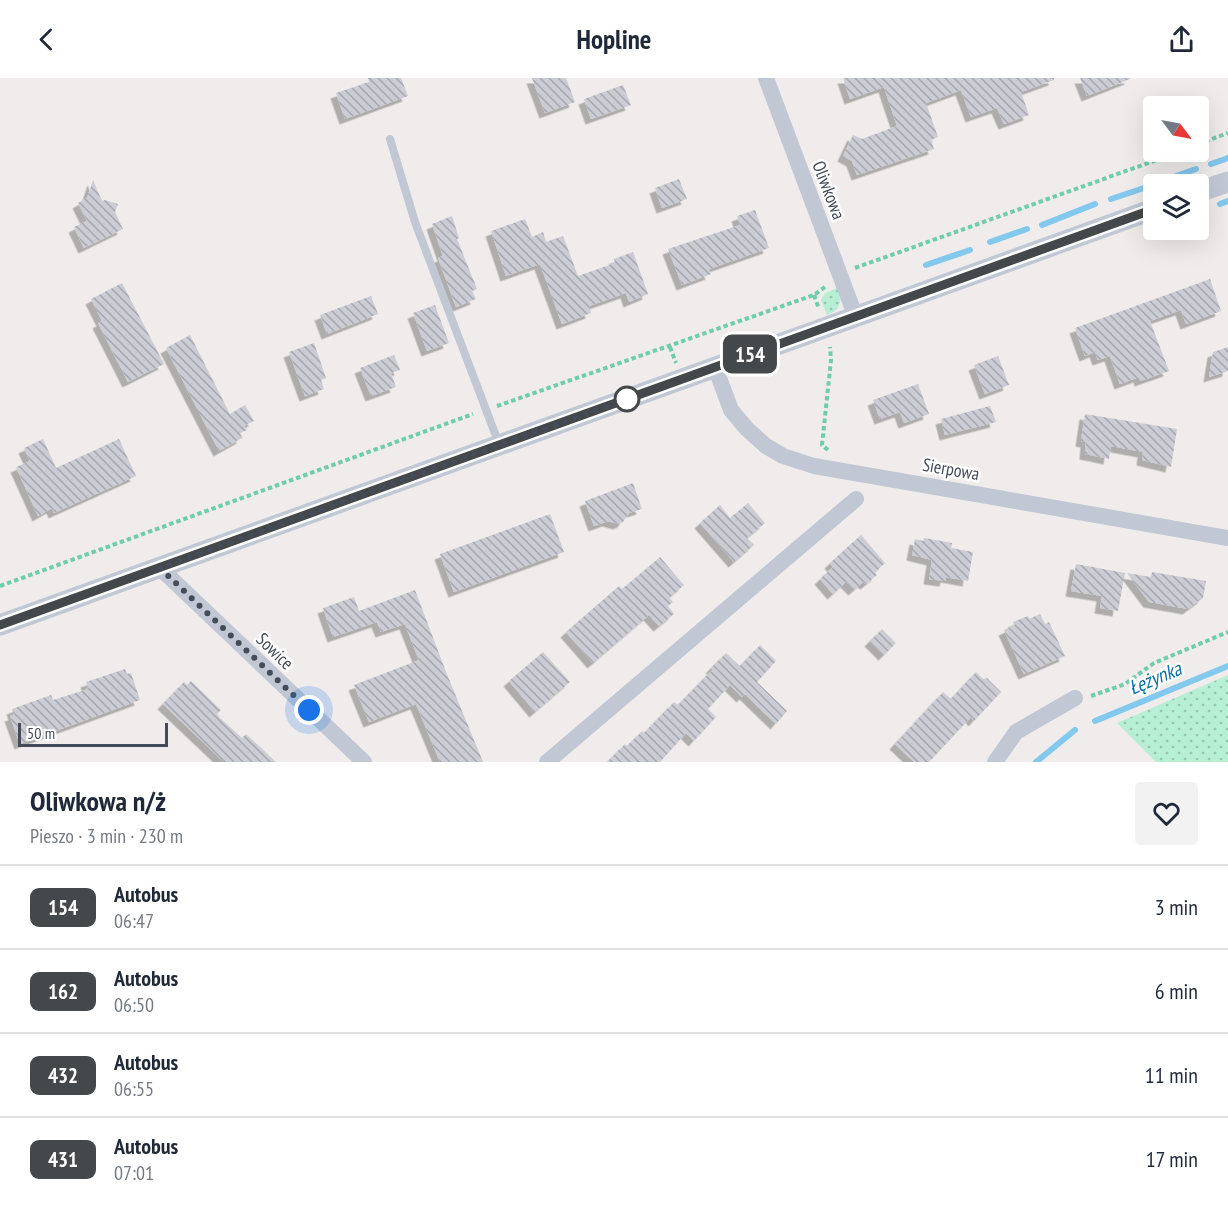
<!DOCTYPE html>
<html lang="pl">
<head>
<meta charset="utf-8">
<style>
  body { margin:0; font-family:"PT Sans Narrow",sans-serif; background:#f2f2f3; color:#1f2937; height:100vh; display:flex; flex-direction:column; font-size:22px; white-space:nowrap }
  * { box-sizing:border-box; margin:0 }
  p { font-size:20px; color:#747a83 }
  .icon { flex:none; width:33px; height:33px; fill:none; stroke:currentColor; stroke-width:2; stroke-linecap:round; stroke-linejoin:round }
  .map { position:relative; height:684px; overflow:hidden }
  .drawer { display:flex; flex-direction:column; background:#fff; flex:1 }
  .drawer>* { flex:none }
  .badge { padding:0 12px; border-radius:9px; font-size:21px; line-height:39px }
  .needle { width:39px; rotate:122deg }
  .fabs { position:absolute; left:1143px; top:18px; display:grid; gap:12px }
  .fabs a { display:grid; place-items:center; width:66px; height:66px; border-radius:6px; background:#fff; box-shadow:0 6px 24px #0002; font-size:30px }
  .scale { position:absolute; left:18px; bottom:15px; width:150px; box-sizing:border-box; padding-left:6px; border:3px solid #444c59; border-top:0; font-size:16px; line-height:21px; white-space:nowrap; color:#444c59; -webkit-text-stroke:4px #fff; paint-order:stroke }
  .you { position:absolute; width:30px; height:30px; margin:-15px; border:4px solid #fff; border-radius:50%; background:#1a73e8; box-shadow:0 0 0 9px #1a73e833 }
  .map>.badge { position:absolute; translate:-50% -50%; box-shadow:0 0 0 3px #fff }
  .round { display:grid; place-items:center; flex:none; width:63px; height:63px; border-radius:6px; background:#f2f2f3 }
  .headline { display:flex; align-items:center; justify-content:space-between; height:102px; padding:0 30px }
  h1 { font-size:28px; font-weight:700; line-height:45px }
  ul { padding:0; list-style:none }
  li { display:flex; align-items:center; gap:18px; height:84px; padding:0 30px; border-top:2px solid #e0e1e3 }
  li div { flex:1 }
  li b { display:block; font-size:22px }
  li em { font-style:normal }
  li .badge { min-width:66px; font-weight:700; text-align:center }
  header { display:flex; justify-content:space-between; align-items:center; height:78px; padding:0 30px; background:#fff; font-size:27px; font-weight:700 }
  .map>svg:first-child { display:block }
  .grass { fill:url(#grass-dots) }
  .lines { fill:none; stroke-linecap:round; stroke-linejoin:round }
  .stream { stroke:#83c8ed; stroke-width:6 }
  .building { fill:url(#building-back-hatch); filter:url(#shadow) }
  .path { stroke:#6fcdac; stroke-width:4; stroke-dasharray:4.5 3; stroke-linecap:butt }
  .service { stroke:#c1c8d4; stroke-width:8 }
  .minor { stroke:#c1c8d4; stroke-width:16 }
  .tertiary { stroke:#c1c8d4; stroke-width:21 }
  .line-casing { stroke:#fff; stroke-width:14 }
  .line { stroke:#45484a; stroke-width:9 }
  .walk { stroke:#444c59; stroke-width:6; stroke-dasharray:0 10.8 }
  .stop-dot { fill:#fff; stroke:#45484a; stroke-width:3 }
  .labels { text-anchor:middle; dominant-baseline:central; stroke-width:5; stroke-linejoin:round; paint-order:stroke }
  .street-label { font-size:18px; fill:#444c59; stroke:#fff }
  .water-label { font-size:20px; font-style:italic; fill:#096fa7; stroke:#fff }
</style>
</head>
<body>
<header><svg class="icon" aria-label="back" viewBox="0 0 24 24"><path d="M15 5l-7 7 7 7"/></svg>Hopline<svg class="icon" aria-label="share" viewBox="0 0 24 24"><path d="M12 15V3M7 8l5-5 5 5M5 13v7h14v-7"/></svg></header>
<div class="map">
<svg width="1228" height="684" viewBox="0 0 1228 684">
  <defs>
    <pattern id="grass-dots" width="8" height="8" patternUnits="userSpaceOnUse" patternTransform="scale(1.5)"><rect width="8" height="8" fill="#b7efd4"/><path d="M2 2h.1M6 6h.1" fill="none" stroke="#96c4af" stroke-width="1.8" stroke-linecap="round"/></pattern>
    <pattern id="building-back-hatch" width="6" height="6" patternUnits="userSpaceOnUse" patternTransform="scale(1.5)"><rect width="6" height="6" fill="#cbccd4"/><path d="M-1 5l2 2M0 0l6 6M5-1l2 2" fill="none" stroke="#a6a8af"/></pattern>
    <filter id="shadow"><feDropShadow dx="-5.5" dy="5.5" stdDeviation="0" flood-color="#0004"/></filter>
  </defs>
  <rect width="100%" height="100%" fill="#efeceb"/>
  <!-- grass -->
  <path class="grass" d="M837,210c5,14 4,22 -10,27l-6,-15 4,-7z
    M1228,597v87h-72l-39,-39z"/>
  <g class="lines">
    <!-- stream -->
    <path class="stream" d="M1211,86l17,-6
      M1176,98l20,-7
      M1111,121l51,-17
      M1220,126l8,-3
      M1042,147l53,-21
      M990,164l37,-13
      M926,187l44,-15
      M1095,643l133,-55
      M1036,684l39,-32"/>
  </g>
  <!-- building -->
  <path class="building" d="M368,0h33l7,18 -63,23 -9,-26 33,-11z
    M532,0h34l9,24 -30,11z
    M843,0h211v2l-33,12 8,23 -25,9 -7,-16 -26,9 -10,-27 -35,13 12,34 -7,3 3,9 -77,26 -5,-14 -9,-5 10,-21 9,4 35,-13 -13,-39 -34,12z
    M1080,0h50v1l-43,17z
    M623,7l8,20 -40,14 -7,-20z
    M679,101l8,20 -25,9 -7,-20z
    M93,102l9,21 3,-1 13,4 -3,8 8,17 -39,19 -10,-21 13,-6 -9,-18 9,-5z
    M755,132l14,38 -60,21 2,5 -29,11 -14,-36 72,-24 -3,-9z
    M452,138l7,22 -2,1 20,50 -5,2 4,8 -20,8 -18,-49 5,-2 -11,-32z
    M525,141l7,18 11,-5 3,10 17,-6 15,40 37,-13 -1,-4 19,-7 15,42 -19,8 -3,-9 -37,13 2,7 -29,11 -22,-60 -34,12 -15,-45z
    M1210,201l11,32 -35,13 -5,-14 -31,11 19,50 -29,10 -1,-4 -19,7 -10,-28 -12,4 -3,-8 -10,4 -10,-28z
    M122,205l42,81 -36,18 -30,-59 4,-2 -11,-22z
    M371,218l7,18 -51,20 -7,-19z
    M435,227l14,38 -22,8 -14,-38z
    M190,257l40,79 15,-9 9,16 -10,5 3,4 -7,3 2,5 -23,13 -53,-103z
    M314,265l12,35 -5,2 3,9 -19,7 -16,-44z
    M1228,269v24l-19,6 4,-25z
    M394,277l6,15 -9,3 5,14 -25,9 -11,-28z
    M998,278l11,29 -24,9 -11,-29z
    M918,306l11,30 -25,9 -4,-11 -20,7 -7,-19z
    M990,328l6,16 -51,13 -4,-16z
    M1085,336l92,15 -6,38 -29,-7 1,-8 -32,-6 -2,13 -24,-5 1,-12 -5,-1z
    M43,361l13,29 63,-29 17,37 -82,37 -2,-5 -14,8 -22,-49 14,-6 -6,-13z
    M633,405l9,26 -13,4 -6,9 -5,2 -10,-3 -14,5 -9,-25z
    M748,425l17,20 -18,15 7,7 -20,17 -34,-39 20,-18 10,13z
    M550,436l14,38 -110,40 -14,-38z
    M861,457l24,28 -10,9 2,3 -11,9 -3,-2 -9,8 -8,-8 -13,12 -13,-15 13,-12 -3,-4z
    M924,460l28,5 -1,5 22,4 -5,29 -22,-4 -1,4 -16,-2 3,-19 -20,-5 3,-16 8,2z
    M660,479l24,28 -15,13 4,4 -5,4 6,8 -15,12 -10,-11 -56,48 -27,-31 53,-46 3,3z
    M1076,486l49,9 -7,38 -18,-3 2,-12 -31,-5z
    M1152,494l54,9 -3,17 -15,11 -39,-7 -22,-29 24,4z
    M415,512l31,82 37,90h-43l-24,-58 -47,18 -15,-37 65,-25 -14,-36 -24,8 -4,-10 -44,15 -10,-29 31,-11 5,14z
    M1040,536l5,10 4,-2 16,34 -41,18 -20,-44 11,-5 -2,-3 15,-6 1,3z
    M882,551l14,14 -12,12 -14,-14z
    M760,567l16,16 -19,21 30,29 -11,13 -31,-30 -3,3 -12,-12 -22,24 8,8 -22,24 -8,-8 -26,29h-53l18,-18 2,2 15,-15 2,2 30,-31 4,3 35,-36 -2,-1 15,-15 14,13z
    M543,574l27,30 -35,30 -26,-31z
    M125,591l2,5 4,-1 9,27 -120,44 -10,-28 4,-1 -2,-6 39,-14 2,5 32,-10 3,-2 -2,-6z
    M976,594l7,7 4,-1 14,14 -27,29 -3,-4 -42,45h-15l-19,-18 48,-52 8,7z
    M191,603l30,29 -4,4 3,4 22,20 4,-4 30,28h-52l-61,-58 21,-22 3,3z"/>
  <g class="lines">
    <!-- path -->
    <path class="path" d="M1198,66l30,-11
      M855,190l324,-116
      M814,217l5,14
      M670,269l6,16
      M497,328l317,-111 11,-8
      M828,372l-6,-5 9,-85 -1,-13
      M0,508l473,-172
      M1091,618l34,-12 29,-21 74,-31"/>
    <!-- service -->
    <path class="service" d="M390,61l25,83 84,222"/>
    <!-- minor -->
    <path class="minor" d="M766,0l89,237
      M715,289l16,43 16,19 19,17 17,10 31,10 414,72
      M160,490l204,194
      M547,684l309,-263
      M995,684l21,-30 59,-34"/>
    <!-- tertiary -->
    <path class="tertiary" d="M1198,114l30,-10
      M0,547l1154,-416"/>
  </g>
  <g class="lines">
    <defs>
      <path id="line" d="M0,547l1154,-416"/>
    </defs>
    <!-- line casing -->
    <use href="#line" class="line-casing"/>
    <!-- line -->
    <use href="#line" class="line"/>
    <!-- walk -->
    <path class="walk" d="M309,632l-149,-142 467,-169"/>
  </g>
  <!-- markers -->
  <circle class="stop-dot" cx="627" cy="321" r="12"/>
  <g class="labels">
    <!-- street labels -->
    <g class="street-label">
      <text transform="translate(829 112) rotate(69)">Oliwkowa</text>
      <text transform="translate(951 391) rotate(10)">Sierpowa</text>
      <text transform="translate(275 573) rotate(44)">Sowice</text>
    </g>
    <!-- water labels -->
    <g class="water-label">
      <text transform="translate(1155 600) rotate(-23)">Łężynka</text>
    </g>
  </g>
</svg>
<div class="fabs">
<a><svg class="needle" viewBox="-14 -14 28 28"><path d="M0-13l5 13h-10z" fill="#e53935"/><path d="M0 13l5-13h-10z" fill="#747a83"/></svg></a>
<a><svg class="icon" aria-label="layers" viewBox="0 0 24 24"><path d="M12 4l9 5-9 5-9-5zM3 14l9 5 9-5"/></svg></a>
</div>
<div class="scale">50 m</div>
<div class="you" style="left:309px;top:632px"></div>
<b class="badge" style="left:750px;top:276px;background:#45484a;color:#fff">154</b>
</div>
<section class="drawer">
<div class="headline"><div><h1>Oliwkowa n/ż</h1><p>Pieszo · 3 min · 230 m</p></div><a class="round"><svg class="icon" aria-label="heart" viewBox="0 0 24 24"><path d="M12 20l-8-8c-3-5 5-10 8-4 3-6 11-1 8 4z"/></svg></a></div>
<ul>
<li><span class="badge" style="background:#45484a;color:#fff">154</span><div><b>Autobus</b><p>06:47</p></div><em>3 min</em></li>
<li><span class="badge" style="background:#45484a;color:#fff">162</span><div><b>Autobus</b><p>06:50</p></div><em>6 min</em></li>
<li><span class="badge" style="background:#45484a;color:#fff">432</span><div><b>Autobus</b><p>06:55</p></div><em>11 min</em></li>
<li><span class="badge" style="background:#45484a;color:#fff">431</span><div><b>Autobus</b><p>07:01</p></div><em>17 min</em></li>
</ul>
</section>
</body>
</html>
